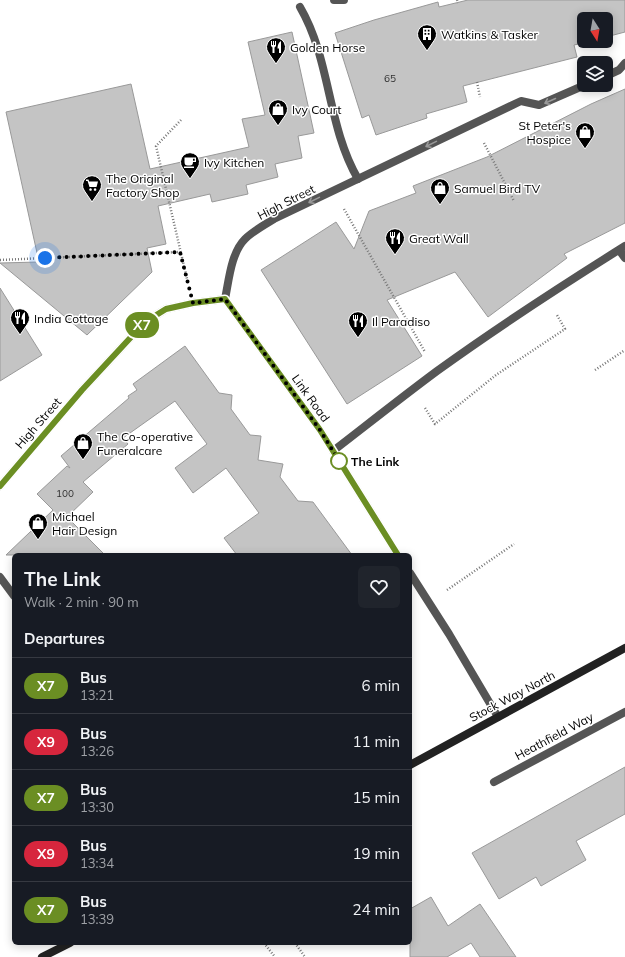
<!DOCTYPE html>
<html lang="en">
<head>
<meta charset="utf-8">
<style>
  body { margin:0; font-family:Mulish,sans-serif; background:#20242c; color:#f1f3f6; height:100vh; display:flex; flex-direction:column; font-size:15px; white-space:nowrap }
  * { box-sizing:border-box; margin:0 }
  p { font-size:13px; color:#9ea1a6 }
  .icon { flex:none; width:22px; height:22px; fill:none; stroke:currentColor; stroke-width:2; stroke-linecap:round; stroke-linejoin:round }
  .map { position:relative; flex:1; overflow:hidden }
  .details { position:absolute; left:12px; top:553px; width:400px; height:392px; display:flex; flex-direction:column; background:#171b24; border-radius:6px; box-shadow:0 2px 10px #0003 }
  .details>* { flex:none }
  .badge { padding:0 8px; border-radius:13px; font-size:14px; line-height:26px }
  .needle { width:26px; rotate:169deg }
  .buttons { position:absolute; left:577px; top:12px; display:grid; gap:8px }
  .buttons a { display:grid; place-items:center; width:36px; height:36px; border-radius:6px; background:#171b24; box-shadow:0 2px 10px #0003; font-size:20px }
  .you { position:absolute; width:20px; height:20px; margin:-10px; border:3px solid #fff; border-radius:50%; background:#1a73e8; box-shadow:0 0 0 6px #1a73e833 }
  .map>.badge { position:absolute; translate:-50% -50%; box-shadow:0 0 0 2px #fff }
  h2 { padding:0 12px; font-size:15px; line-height:36px }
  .round { display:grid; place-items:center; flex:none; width:42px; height:42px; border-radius:6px; background:#20242c }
  .summary { display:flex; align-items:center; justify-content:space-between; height:68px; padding:0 12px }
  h1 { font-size:19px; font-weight:700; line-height:30px }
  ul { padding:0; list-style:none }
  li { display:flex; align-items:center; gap:12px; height:56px; padding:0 12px; border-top:1px solid #363941 }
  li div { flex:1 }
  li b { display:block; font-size:15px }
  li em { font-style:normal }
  li .badge { min-width:44px; font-weight:700; text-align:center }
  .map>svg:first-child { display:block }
  .building { fill:#c4c4c4; stroke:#999 }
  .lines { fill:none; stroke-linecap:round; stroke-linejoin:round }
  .path { stroke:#777; stroke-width:2.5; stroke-dasharray:1 2; stroke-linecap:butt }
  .service { stroke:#555; stroke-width:8 }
  .pedestrian { stroke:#555; stroke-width:8 }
  .minor { stroke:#555; stroke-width:8 }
  .secondary { stroke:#222; stroke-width:8 }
  .oneway { stroke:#999 }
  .line-casing { stroke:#fff; stroke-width:9 }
  .line { stroke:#6b8e23; stroke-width:6 }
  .walk { stroke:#000; stroke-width:4; stroke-dasharray:0 7.2 }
  .stop-dot { fill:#fff; stroke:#6b8e23; stroke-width:2 }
  .labels { text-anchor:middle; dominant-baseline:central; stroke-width:3; stroke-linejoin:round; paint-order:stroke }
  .number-label { font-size:10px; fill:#313131 }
  .poi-label { font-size:12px; fill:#000; stroke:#fff; text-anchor:start }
  .street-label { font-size:12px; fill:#000; stroke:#fff }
  .stop-label { font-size:12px; font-weight:bold; fill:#000; stroke:#fff; text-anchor:start }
</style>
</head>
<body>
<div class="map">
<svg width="625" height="957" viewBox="0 0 625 957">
  <rect width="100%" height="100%" fill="#fff"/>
  <!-- building -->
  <path class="building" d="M468,0h157v32l-19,5v-18h-22v22h7l-17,4 3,12 -114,29 4,16 -41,12 1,4 -51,17 -7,-20 -7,3 -27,-85 39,-13 64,-18 1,5z
    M292,32l22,101 -16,3 4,22 -27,6 3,13 -32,8 2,9 -36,8 -2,-8 -52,12 8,38 -19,4 5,24 -65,63 -87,-72 39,-1 -33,-150 125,-28 19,85 99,-22 -7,-28 23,-4 -17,-73z
    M625,89v134l-61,31 3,4 -79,59 -33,-45 -68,28 35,56 -75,48 -86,-134 75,-48 18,27 15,-38 47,-18 -3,-7 74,-29 104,-53z
    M0,288l42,67 -42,26z
    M185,346l34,47 13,2 -1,14 19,26 11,1 -3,24 25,4 -3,13 18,24 15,1 39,53h-115l-13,-17 35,-25 -33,-45 -33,25 -18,-25 32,-24 -32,-43 -52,37 5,6 -45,38 10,10 -26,25 38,38h-99l47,-45 -16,-16 30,-28 3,2 -9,-12 68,-58 -1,-2 9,-6 -4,-6z
    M625,767v47l-49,27 10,19 -45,26 -5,-9 -37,22 -27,-46z
    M431,897l17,29 32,-22 36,53h-36l-9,-14 -24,14h-37v-48z"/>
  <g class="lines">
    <!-- path -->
    <path class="path" d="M457,0l1,3
      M477,82l3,15
      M181,120l-25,26 32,137
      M484,143l30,58
      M344,209l81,143
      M0,260l180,-8
      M595,370l30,-20
      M425,408l10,16 61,-49 69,-46 -8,-14
      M447,590l67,-46
      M264,943l11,14
      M295,943l10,14"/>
    <!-- service -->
    <path class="service" d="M334,0h10
      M619,250l6,8
      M333,451c35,-27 69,-54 104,-80 61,-44 124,-85 188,-125"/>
    <!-- pedestrian -->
    <path class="pedestrian" d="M300,7c31,53 27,119 58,172"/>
    <!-- minor -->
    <path class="minor" d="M606,76l13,-6 6,-7
      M225,299c4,-19 6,-46 20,-60 8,-8 19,-14 29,-20l247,-118 18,4 46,-20
      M225,299l95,131 78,125
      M0,486l82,-96 63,-68 21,-13 27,-6 32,-4
      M410,573l39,61 49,83
      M0,577l14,19
      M494,782l131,-70"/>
    <!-- secondary -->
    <path class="secondary" d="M410,765l215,-117
      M42,957l28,-14"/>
  </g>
  <!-- one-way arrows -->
  <defs><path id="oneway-shaft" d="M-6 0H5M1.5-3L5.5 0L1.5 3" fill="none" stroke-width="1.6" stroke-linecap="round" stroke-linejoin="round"/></defs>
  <g class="oneway">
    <use href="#oneway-shaft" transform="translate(550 101) rotate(156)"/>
    <use href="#oneway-shaft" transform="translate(431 144) rotate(154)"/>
    <use href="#oneway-shaft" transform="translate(314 200) rotate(154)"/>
  </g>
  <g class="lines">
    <defs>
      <path id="line" d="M0,486l82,-96 63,-68 21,-13 27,-6 32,-4 95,131 78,125"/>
    </defs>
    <!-- line casing -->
    <use href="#line" class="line-casing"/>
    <!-- line -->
    <use href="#line" class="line"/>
    <!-- walk -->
    <path class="walk" d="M45,258l135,-6 13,51 32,-4 95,131 21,34 -2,-3"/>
  </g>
  <!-- icons -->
  <defs>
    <symbol id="building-pin" viewBox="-11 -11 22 30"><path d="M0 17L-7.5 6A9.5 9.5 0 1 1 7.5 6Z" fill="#000" stroke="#fff"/><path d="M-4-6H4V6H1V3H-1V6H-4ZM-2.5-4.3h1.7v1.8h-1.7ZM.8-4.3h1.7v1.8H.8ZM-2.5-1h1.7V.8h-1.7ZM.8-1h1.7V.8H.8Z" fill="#fff"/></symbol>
    <symbol id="restaurant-pin" viewBox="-11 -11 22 30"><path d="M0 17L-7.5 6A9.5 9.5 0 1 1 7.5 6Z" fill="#000" stroke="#fff"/><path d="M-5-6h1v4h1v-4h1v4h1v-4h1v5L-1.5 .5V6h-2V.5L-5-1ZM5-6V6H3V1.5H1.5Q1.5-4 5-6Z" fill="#fff"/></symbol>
    <symbol id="shop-pin" viewBox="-11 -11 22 30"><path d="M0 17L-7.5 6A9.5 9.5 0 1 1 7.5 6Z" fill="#000" stroke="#fff"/><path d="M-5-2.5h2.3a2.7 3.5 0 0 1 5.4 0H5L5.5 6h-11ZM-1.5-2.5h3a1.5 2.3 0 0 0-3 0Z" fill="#fff"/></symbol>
    <symbol id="cafe-pin" viewBox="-11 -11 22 30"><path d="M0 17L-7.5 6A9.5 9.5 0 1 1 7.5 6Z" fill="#000" stroke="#fff"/><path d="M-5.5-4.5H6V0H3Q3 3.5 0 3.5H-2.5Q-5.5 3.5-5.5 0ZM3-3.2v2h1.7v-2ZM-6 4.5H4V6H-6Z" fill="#fff"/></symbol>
    <symbol id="supermarket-pin" viewBox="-11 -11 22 30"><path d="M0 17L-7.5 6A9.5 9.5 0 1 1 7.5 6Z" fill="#000" stroke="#fff"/><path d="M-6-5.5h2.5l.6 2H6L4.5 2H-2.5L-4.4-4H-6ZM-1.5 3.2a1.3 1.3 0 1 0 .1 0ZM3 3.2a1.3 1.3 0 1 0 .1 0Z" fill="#fff"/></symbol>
  </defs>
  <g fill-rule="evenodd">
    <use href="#building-pin" x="416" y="23" width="22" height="30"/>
    <use href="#restaurant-pin" x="265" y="36" width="22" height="30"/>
    <use href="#shop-pin" x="267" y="98" width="22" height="30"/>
    <use href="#shop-pin" x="574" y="121" width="22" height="30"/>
    <use href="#cafe-pin" x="179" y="151" width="22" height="30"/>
    <use href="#supermarket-pin" x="81" y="174" width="22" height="30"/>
    <use href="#shop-pin" x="429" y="177" width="22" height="30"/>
    <use href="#restaurant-pin" x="384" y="227" width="22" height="30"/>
    <use href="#restaurant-pin" x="9" y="307" width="22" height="30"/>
    <use href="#restaurant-pin" x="347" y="310" width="22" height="30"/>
    <use href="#shop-pin" x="72" y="432" width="22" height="30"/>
    <use href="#shop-pin" x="27" y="512" width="22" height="30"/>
  </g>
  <!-- markers -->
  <circle class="stop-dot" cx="339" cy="461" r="8"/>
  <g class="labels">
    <!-- number labels -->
    <g class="number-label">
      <text x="390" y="78">65</text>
      <text x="65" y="493">100</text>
    </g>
    <!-- poi labels -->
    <g class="poi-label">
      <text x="441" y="34">Watkins &amp; Tasker</text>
      <text x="290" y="47">Golden Horse</text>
      <text x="292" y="109">Ivy Court</text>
      <text x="571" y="125" text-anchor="end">St Peter's<tspan x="571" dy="14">Hospice</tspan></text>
      <text x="204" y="162">Ivy Kitchen</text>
      <text x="106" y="178">The Original<tspan x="106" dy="14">Factory Shop</tspan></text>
      <text x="454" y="188">Samuel Bird TV</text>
      <text x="409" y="238">Great Wall</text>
      <text x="34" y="318">India Cottage</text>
      <text x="372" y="321">Il Paradiso</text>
      <text x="97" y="436">The Co-operative<tspan x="97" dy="14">Funeralcare</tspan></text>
      <text x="52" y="516">Michael<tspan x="52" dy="14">Hair Design</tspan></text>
    </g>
    <!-- street labels -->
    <g class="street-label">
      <text transform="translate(286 202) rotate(-27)">High Street</text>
      <text transform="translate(311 398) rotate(54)">Link Road</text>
      <text transform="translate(38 423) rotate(-49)">High Street</text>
      <text transform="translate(512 696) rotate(-28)">Stock Way North</text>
      <text transform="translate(554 736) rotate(-28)">Heathfield Way</text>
    </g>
    <!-- stop labels -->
    <g class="stop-label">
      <text x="351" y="461">The Link</text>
    </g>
  </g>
</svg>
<div class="buttons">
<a><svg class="needle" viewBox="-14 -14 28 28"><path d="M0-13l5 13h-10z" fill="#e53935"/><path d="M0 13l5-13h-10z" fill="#9ea1a6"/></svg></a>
<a><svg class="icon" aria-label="layers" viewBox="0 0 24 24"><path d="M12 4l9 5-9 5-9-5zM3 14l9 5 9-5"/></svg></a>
</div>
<div class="you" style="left:45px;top:258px"></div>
<b class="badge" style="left:142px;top:325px;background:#6b8e23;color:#fff">X7</b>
<section class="details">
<div class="summary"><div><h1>The Link</h1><p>Walk · 2 min · 90 m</p></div><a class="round"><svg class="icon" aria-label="heart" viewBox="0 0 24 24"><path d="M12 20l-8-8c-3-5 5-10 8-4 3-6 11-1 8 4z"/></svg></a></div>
<h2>Departures</h2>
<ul>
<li><span class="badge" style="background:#6b8e23;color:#fff">X7</span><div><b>Bus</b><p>13:21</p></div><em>6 min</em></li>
<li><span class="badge" style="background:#d7263d;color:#fff">X9</span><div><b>Bus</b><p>13:26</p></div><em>11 min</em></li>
<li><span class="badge" style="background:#6b8e23;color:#fff">X7</span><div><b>Bus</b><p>13:30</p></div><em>15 min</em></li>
<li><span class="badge" style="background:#d7263d;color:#fff">X9</span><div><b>Bus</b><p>13:34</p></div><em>19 min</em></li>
<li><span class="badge" style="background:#6b8e23;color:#fff">X7</span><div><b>Bus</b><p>13:39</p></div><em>24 min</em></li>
</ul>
</section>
</div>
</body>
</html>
